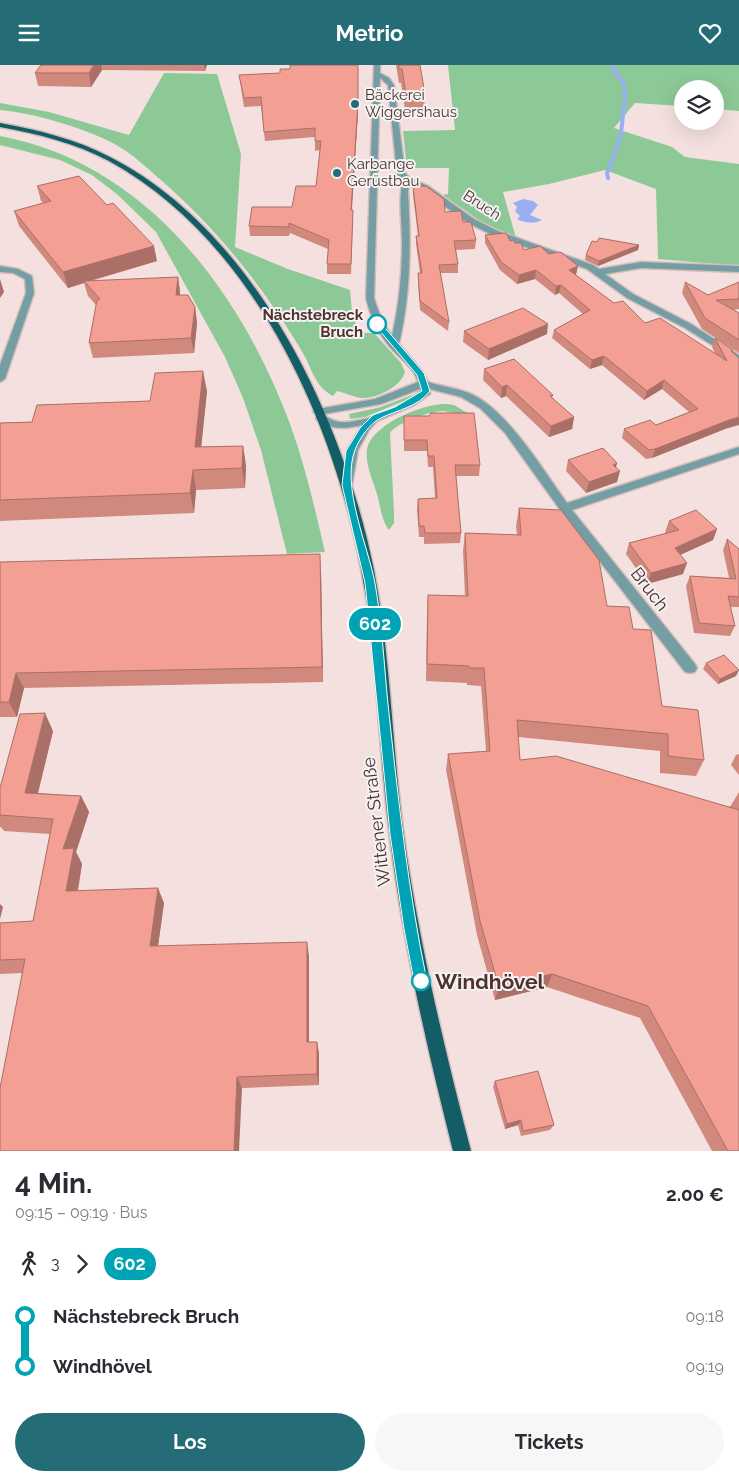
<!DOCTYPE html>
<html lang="de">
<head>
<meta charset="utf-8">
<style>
  body { margin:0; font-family:Raleway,sans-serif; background:#f7f7f7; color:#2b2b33; height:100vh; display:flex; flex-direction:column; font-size:19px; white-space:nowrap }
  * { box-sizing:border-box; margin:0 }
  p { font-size:16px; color:#7c7c81 }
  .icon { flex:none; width:28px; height:28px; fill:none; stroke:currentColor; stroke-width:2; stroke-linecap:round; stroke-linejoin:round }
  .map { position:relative; height:1086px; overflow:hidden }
  .details { display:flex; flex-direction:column; background:#fff; flex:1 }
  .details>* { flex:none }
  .badge { padding:0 10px; border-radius:16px; font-size:18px; line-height:32px }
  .controls { position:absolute; left:674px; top:15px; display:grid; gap:10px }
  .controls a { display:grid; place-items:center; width:50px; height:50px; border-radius:50%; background:#fff; box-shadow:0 5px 20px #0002; font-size:25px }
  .map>.badge { position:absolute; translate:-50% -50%; box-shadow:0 0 0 2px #fff }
  .legs { display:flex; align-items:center; gap:8px; height:55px; padding:0 15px; font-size:16px }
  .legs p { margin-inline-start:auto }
  .summary { display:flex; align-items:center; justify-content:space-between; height:85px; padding:0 15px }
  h1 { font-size:28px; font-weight:700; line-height:38px }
  .primary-button { display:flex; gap:10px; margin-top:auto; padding:10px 15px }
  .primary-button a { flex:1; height:58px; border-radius:30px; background:#246d77; color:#fff; font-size:20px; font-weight:700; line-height:58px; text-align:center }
  .primary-button a+a { background:#f7f7f7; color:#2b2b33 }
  ul { padding:0 15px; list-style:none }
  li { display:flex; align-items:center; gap:18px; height:50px; font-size:19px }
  li i { display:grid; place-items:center; width:8px; height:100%; margin:0 6px; background:currentColor }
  li i::after { content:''; width:12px; height:12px; margin:-6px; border:4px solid; border-radius:50%; background:#fff }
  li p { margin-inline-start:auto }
  li:first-child i { background:linear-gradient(#0000 50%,currentColor 0) }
  li:last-child i { background:linear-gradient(currentColor 50%,#0000 0) }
  header { display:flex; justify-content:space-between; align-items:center; height:65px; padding:0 15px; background:#246d77; color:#fff; font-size:22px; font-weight:700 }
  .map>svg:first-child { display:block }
  .green { fill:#8cc996 }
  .water { fill:#98b0f2 }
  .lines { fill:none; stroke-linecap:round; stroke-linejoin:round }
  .stream { stroke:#98b0f2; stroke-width:4 }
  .minor-casing { stroke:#d4bebb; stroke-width:3 }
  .major-casing { stroke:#d4bebb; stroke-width:3 }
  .minor { fill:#749da4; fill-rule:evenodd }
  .major { fill:#135d67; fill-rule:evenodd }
  .wall { fill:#d1897e }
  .shaded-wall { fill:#aa6f67 }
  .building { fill:#f39f93; stroke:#aa6f67 }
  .line-1 { fill:#00a3b4; stroke:#fff }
  .poi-dot { fill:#246d77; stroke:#f3f3f3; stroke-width:2 }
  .stop-1-dot { fill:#fff; stroke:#00a3b4; stroke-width:2.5 }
  .labels { text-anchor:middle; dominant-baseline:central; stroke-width:4; stroke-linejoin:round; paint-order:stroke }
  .far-poi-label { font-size:15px; fill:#52302b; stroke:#f3f3f3; text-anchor:start }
  .far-street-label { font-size:15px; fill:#52302b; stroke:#f3f3f3 }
  .far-stop-label { font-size:15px; font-weight:bold; fill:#52302b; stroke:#f3f3f3; text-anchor:end }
  .street-label { font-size:18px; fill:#52302b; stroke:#f3f3f3 }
  .near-stop-label { font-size:21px; font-weight:bold; fill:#52302b; stroke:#f3f3f3; text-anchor:start }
</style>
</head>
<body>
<header><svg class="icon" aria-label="menu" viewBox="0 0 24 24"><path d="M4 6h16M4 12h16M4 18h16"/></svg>Metrio<svg class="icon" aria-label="heart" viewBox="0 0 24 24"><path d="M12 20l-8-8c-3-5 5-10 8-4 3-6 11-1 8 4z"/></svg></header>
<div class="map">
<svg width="739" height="1086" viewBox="0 0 739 1086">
  <rect width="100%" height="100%" fill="#f4e1df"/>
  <!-- green -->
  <path class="green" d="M448,0h291v46l-24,-2v-20h-33v17l-47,-3 -21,25 58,19 13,10 54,7v102l-81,-7 -2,-70 -51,-19 -56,14 -46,8 13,46 -36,-17 -37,-26 5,-1 1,-26h-42l-4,-37 52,-1z
    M164,8l53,1 24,80 -6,93 53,22 62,21 2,22 7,21h15l27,30 4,9c-4,15 -29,27 -44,26 -7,-1 -16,-5 -24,-7l-4,5c-17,-9 -20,-24 -28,-39 -7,-13 -15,-25 -22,-36 -36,-54 -78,-104 -128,-146 -9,-8 -19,-17 -29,-24 -29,-20 -91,-38 -126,-41v-7l49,9 80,23z
    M0,71c146,27 241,156 290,288 15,41 25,85 35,128l-38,2 -26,-104 -18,-52 -18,-41 -69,-125 -38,-37 -26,-20 -32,-15 -60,-15z
    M412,330l4,1 -51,21 -15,2 -1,-5 32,-7z
    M447,339l7,1 15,9c-11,2 -16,-2 -26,-3 -12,0 -47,12 -53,22l4,80v10l-5,7c-7,-8 -9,-25 -12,-36 -4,-13 -12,-30 -10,-45 5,-25 57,-46 80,-45z"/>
  <!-- water -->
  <path class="water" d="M523,134l10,2 5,4 -8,10 12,5c-7,4 -19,3 -25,-1l3,-3 -5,-5 2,-4 -4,-4z"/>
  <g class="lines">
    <!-- stream -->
    <path class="stream" d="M608,113l-1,-5 7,-17 7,-23 4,-35 -1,-14 -11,-14v-5"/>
    <defs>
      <path id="minor" d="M374,0h6v8l9,5 5,7 11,88 5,5 18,8 46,33 24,12 95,34 6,4 42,-7 98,4v6l-98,-4 -36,6 28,20 58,30 48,31v7l-54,-34 -58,-30 -40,-29 -95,-34 -24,-12 -46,-33 -12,-6 -2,7c3,52 3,102 -9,153l23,27 6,11c13,4 28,6 41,11 38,16 74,77 98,110l172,-56v7l-167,56 123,154 2,4 -2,4 -5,1 -5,-1 -124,-161 -56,-78 -25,-25 -19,-11 -31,-8v5l-16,11 -37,16 -8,9 -11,20 -6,35 -6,4 -6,-4 7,-35 15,-25c-16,4 -30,5 -45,-5l-1,-2 1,-2c9,-2 14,5 23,6 26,1 61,-14 81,-31l-1,-2 -39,15 -63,11 -5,-3 5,-3 57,-10 43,-17c-4,-15 -19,-24 -29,-36 -11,-14 -19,-30 -23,-48zM380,13l8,7 9,89 6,6c-5,20 -1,42 -1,63 0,31 -3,62 -10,93l-10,-15 -8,-23z
        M0,201l18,3 14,7 2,17 -29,86 -5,3v-17l26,-72 -1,-14 -12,-6 -13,-1z"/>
      <path id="major" d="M0,58c38,7 76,16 110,34 145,74 233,260 264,413 17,87 18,178 30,266 15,106 40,211 67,315h-18c-26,-103 -50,-207 -63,-313 -12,-89 -12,-181 -29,-269 -29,-154 -110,-330 -252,-408 -34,-18 -71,-27 -109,-34z"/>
    </defs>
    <!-- minor casing -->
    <use href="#minor" class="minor-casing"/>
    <!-- major casing -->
    <use href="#major" class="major-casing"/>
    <!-- minor -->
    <use href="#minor" class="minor"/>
    <!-- major -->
    <use href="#major" class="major"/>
  </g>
  <!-- wall -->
  <path class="wall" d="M41,0h166l-2,6 -103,-1 -11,17 -53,-1 -3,-13z
    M358,0v47l-6,98 1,9 -2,55h-24v-10l1,-15 -38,-16 -1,3h-39l-1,-10 43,-19 24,-21 4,-36 -5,1v-14l-50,4 -4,-35 -17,1 -5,-32 41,-2z
    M396,0h24l5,29 -1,15 -19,1 -4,-27h-2z
    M37,121l120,75 -66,20 87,-4 2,15v3l15,12 2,16 -3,30 -101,5 -4,-15 7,-38 -8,-9 -4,-13 -16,5 -49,-62 -5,-15 29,-8 -2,-2z
    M413,122l32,25 18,10 13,18 -1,9 -19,1 2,14v9h-18l9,49 -1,9 -28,-21 -2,-28v-9h2l-4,-29v-8h2l-5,-41z
    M485,170l25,6 14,9 52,25 38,28 31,20 70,30 -3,-6 3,-9 18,12 -8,79 -73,29 -6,1 -24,-21 2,-9 32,-4 33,-13 -27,-23 -18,11 -42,-35 -12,4 -38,-31 2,-8 29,-16 -24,-21 -4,2 -20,-16 -18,5 -17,-14 -15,-27z
    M597,177l42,3 -1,5 -40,16 -13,-6 1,-5z
    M685,217l23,13 31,-13v27l-6,1 6,3v40l-37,-24 -20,-36z
    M464,266l83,3 -59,26 -25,-18z
    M484,304l69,26 -1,3 22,19 -2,12 -23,8 -43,-41 -5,2 -18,-18z
    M207,326l-6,56 42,-1 3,20 -1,22 -49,2 -2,23 -194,8v-98l32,-1z
    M404,351l76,49 -1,11h-23l5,57 -1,10 -36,1v-7h-5l-2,-28 1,-10 17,-1 -2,-31h-5l-1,-16h-23z
    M568,395l48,8 1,14 -31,11 -20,-22z
    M519,443l88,98 26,23 29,77 42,54 -8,16 -36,-3v-22l-142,-14 2,23 211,47h-1l9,-15v359h-27l-72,-133 -93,-31 -52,13 -18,-65 -31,-165 2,-16 38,-3 -5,-65 -14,-1v-2l-41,-2 1,-68 1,-18 37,1 -2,-45 2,-18 52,2 -1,-9z
    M669,456l48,8 -4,11 -33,15 3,19 -36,10 -21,-30 3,-11 37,-10 -1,-1z
    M727,474l12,10v58h-9l5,19 -5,10 -36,-3 -8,-47 4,-10 39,2 -6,-28z
    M0,497l321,9 2,111 -299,6 -7,29h-17z
    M706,598l30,13 -18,8 -15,-15z
    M53,666l-15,62 43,3 8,16 -13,40 6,12 -4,27 86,12 -6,43 151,10v86h8l2,12v31l-77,3 -220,-115 -22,1v-51l33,-2 17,-87 -46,-3 -3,-4h-1v-39z
    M739,689v21l-8,-10 5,-10z
    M495,1016l59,44 -4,5 -29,6 -3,-11 -13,4 -12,-42z"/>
  <!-- shaded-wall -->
  <path class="shaded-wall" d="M94,0h7l1,5 -11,17 -2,-14z
    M204,0h3l-2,6z
    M358,0v47l-7,107v-9z
    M639,180l-1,5 -40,16 1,-5z
    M154,181l3,15 -72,21 -1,-1v2l-16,5 -5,-16z
    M578,201l-2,9 -9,3 2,-8z
    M536,205l-1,9 -18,5 2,-9z
    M178,212l2,15 -1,18 -3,-15z
    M0,214l4,13 -4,6z
    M561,220l-2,8 -4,2 1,-9z
    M195,242l2,16 -3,30 -3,-15z
    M548,259l-1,10 -59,26 1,-11z
    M604,291l-2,9 -12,4 2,-9z
    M203,306l4,20 -8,77 -4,-21z
    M664,315l-2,9 -18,11 3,-9z
    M507,320l-1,11 -5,2 1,-11z
    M574,352l-2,12 -23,8 2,-11z
    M739,352v8l-14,4 -73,29 3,-9 74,-29z
    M243,381l3,20 -1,22 -3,-20z
    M617,398l-2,10 5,-2 -3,11 -31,11 3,-11 24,-17z
    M193,405l3,20 -2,23 -4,-20z
    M717,464l-4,11 -42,19 4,-11z
    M320,489l1,17 2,111 -1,-15z
    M687,498l-4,11 -36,10 4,-11z
    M739,605l-3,6 -18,8 2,-5z
    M16,608l8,15 -7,29 -8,-15z
    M45,648l8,18 -19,78 -9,-16z
    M81,731l8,16 -13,40 6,12 -7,42 -9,-15 -3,-42z
    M158,823l6,15 -8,57 -6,-14z
    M0,839l3,3 -3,12z
    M307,877l2,14v98l-2,-12z
    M552,909l-5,13 -52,13 4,-13z
    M317,977l2,12v31l-2,-11z
    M237,1012l5,11 -3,63h-5z
    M521,1055l-3,5 -13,4 2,-5z"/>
  <!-- building -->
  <path class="building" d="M41,0h53l-5,8h-54z
    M290,0h68v38l-7,107h2l-2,54h-24l2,-24 -40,-17v4l-40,-1 3,-19h40l4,-21h20l5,-45h-6v-13l-51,4 -3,-35 -17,1 -5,-23 41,-2v-4h10z
    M399,0h21l5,29 -19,1 -4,-26h-3z
    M79,111l28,29 6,-2 41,43 -91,26 -49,-61 37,-10 -14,-15z
    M426,121l18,13 1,13 16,-1 2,11h8l5,18 -22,1 4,23 -19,1 10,57 -29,-21 -2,-28h4l-6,-37h3l-6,-49z
    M506,168l4,8 3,-1 2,3h6l3,7 16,-4 9,8 9,-2 4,1 16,13 -9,4 45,33 9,-2 22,22 15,-5 67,43 -12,-23 18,12 -2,1 8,7v59l-10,3 -74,29 -6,1 -25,-21 26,-9 6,5 42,-16 -34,-29 -17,11 -43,-35 -12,4 -38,-30 36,-20 -29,-25 -5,1 -20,-16 -17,5 -18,-13 -16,-27z
    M599,173l40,7 -40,16 -13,-6 6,-14 5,1z
    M178,212l-2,18h12l7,12 -4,31 -102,5 8,-43 3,-1 -16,-18z
    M685,217l23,13 31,-13v17l-23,1 23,13v27l-34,-22z
    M523,243l25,16 -59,25 -25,-18z
    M514,294l39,36 -3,1 24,21 -23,9 -44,-41 -5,2 -18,-18z
    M203,306l-8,76 48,-1 -1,22 -49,2 -3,23 -190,7v-77l32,-1 5,-17 113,-4 5,-28z
    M431,348h43l6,52h-25l6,68h-36l-1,-7h-5l-1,-27 19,-1 -3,-42h-6l-1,-16h-23v-24h25z
    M603,383l14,15 -4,2 7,6 -31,11 -21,-22z
    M519,443l42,2 38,50 8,46 22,1 4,22 18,1 11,76 36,4 6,50 -36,-4v-22l-151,-14 3,40 36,-4 183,54v341h-11l-80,-145 -96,-32 -53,13 -19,-66 -32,-167 42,-3 -6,-83h-15v-2l-42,-2 1,-69 40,1 -3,-63 56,2z
    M696,445l21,19 -42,19 12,15 -36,10 -22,-30 50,-13 -10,-9z
    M727,474l12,10v48l-11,-1 7,30 -36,-3 -9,-47 46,3z
    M320,489l2,113 -306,6 -7,29h-9v-140z
    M724,590l15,15 -19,9 -14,-16z
    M45,648l-20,80 56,3 -18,53 11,-1 -8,43 92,-3 -8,58 157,-4v100h10v32l-80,3 -3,74h-234v-63l25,-129 -25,1v-37l33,-2 20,-102 -53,-4v-27l20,-74z
    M538,1006l16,54 -31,6 -2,-11 -14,4 -12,-43z"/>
  <!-- line-1 -->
  <path class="line-1" d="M375,257h5l44,51 6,18c-12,16 -33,19 -49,27 -11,5 -22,21 -26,32 -14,36 13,96 20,133 7,40 9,81 13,121 10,93 20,186 39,277l-2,5 -4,2 -5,-2 -2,-5 -10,-52 -14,-95 -25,-251 -23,-98 4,-34 14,-23 13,-13 22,-8 27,-16 -5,-16 -42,-50z"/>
  <!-- markers -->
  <g class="poi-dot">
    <circle cx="355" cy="39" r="5"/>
    <circle cx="337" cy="108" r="5"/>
  </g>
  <g class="stop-1-dot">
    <circle cx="377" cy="259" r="9"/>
    <circle cx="421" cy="916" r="9"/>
  </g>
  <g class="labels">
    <!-- far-poi labels -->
    <g class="far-poi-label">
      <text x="365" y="30">Bäckerei<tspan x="365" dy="17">Wiggershaus</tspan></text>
      <text x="347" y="99">Karbange<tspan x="347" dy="17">Gerüstbau</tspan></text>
    </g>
    <!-- far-street labels -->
    <g class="far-street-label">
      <text transform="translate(482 140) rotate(33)">Bruch</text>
    </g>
    <!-- far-stop labels -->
    <g class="far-stop-label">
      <text x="363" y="250">Nächstebreck<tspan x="363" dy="17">Bruch</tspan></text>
    </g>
    <!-- street labels -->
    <g class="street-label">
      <text transform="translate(650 524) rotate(52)">Bruch</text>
      <text transform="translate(376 757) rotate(-97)">Wittener Straße</text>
    </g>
    <!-- near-stop labels -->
    <g class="near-stop-label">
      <text x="435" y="916">Windhövel</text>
    </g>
  </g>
</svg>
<div class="controls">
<a><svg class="icon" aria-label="layers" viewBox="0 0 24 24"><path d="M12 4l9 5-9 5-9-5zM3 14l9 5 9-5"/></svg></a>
</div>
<b class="badge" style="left:375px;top:559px;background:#00a3b4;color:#fff">602</b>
</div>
<section class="details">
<div class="summary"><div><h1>4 Min.</h1><p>09:15 – 09:19 · Bus</p></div><b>2.00 €</b></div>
<div class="legs"><svg class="icon" aria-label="walk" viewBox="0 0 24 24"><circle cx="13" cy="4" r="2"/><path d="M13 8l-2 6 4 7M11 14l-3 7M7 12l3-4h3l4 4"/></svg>3<svg class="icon" aria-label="forward" viewBox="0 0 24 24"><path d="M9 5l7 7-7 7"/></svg><b class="badge" style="background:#00a3b4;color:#fff">602</b></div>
<ul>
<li><i style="color:#00a3b4"></i><b>Nächstebreck Bruch</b><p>09:18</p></li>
<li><i style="color:#00a3b4"></i><b>Windhövel</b><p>09:19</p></li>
</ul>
<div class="primary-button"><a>Los</a><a>Tickets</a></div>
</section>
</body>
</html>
